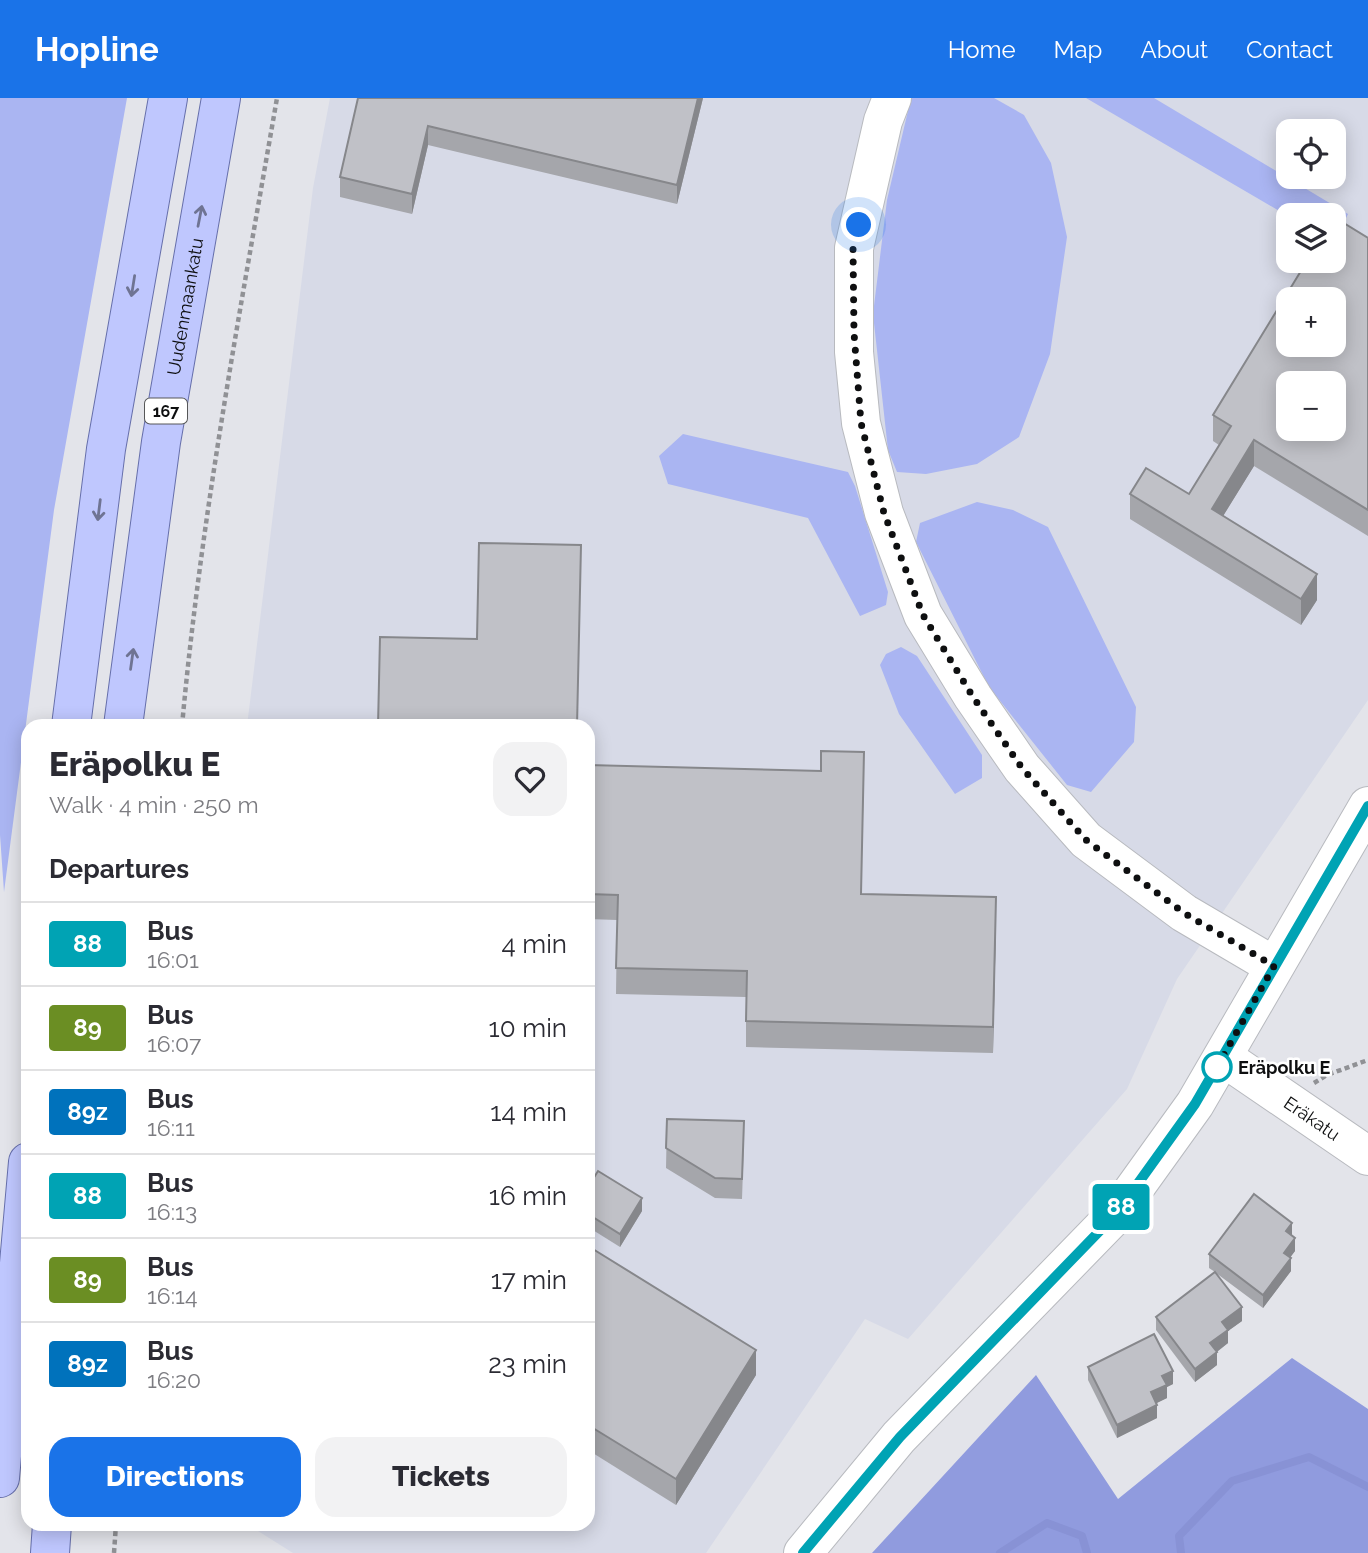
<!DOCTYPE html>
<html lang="en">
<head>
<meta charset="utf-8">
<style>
  body { margin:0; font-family:Raleway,sans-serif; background:#f2f2f3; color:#2b2b33; height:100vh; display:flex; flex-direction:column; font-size:26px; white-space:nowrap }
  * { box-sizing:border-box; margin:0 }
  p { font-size:23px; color:#7c7c81 }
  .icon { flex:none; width:38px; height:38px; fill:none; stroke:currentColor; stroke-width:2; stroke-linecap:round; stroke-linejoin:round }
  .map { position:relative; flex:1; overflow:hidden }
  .sheet { position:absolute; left:21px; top:621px; width:574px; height:812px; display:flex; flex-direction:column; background:#fff; border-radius:21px; box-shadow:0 4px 18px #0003 }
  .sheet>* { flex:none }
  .badge { padding:0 14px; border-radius:5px; font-size:24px; line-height:46px }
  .buttons { position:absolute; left:1276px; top:21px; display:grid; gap:14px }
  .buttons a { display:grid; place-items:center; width:70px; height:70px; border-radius:14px; background:#fff; box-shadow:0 4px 18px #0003; font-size:35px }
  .you { position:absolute; width:35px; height:35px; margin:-18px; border:5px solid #fff; border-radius:50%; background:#1a73e8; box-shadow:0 0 0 10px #1a73e833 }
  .map>.badge { position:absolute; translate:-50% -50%; box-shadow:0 0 0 4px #fff }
  h2 { padding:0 28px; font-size:26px; line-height:63px }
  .round { display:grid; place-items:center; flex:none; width:74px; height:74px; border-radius:21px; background:#f2f2f3 }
  .headline { display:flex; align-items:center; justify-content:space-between; height:119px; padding:0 28px }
  h1 { font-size:33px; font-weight:800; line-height:52px }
  .primary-button { display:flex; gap:14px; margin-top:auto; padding:14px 28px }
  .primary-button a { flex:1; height:80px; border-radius:21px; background:#1a73e8; color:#fff; font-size:28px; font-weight:800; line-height:80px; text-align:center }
  .primary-button a+a { background:#f2f2f3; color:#2b2b33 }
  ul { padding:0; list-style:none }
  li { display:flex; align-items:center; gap:21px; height:84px; padding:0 28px; border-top:2px solid #e1e1e2 }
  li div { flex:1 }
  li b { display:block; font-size:26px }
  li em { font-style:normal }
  li .badge { min-width:77px; font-weight:700; text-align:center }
  header { display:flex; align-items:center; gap:42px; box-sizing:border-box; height:98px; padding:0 35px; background:#1a73e8; color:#fff }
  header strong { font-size:33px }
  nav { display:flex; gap:38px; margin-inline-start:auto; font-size:24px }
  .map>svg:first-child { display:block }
  .built { fill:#d7dae7; fill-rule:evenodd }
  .green { fill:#aab5f2 }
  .forest { fill:#909bde }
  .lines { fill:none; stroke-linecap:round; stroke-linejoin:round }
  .stream { stroke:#8892d5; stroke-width:8 }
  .minor-casing { stroke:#b8babf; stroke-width:40 }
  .major-casing { stroke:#666fab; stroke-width:40 }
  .path { stroke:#909195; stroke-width:4.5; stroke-dasharray:5 3.5; stroke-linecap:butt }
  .minor { stroke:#fff; stroke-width:38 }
  .major { stroke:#bfc7fe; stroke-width:38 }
  .wall { fill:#a5a6ab }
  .shaded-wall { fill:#86878b }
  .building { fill:#c0c1c7; stroke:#86878b; stroke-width:2; fill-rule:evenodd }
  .oneway { stroke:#6f7493 }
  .line-casing { stroke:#fff; stroke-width:16 }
  .line { stroke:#00a3b4; stroke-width:10 }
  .walk { stroke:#0e0f10; stroke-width:7; stroke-dasharray:0 12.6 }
  .stop-dot { fill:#fff; stroke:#00a3b4; stroke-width:3.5 }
  .labels { text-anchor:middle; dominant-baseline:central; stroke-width:5; stroke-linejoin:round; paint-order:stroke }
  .shield { fill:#fff; stroke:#565758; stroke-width:2 }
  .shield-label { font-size:16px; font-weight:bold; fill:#0e0f10 }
  .street-label { font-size:18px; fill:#0e0f10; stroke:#fff }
  .stop-label { font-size:18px; font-weight:bold; fill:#0e0f10; stroke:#fff; text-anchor:start }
</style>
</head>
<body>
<header>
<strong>Hopline</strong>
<nav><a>Home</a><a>Map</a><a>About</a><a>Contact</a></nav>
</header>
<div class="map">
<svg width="1368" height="1455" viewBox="0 0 1368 1455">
  <rect width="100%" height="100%" fill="#e3e4ea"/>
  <!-- built -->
  <path class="built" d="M330,0h1038v602l-191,279 -50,110 -219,250 -43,-20 -159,234h-413l-46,-29h341v-798h-341l66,-538zM1288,33h46v46h-46zM1288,117h46v46h-46zM1288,201h46v46h-46zM1288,285h46v46h-46z"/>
  <!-- green -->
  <path class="green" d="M0,0h127l-73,412 -50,382 -4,-57z
    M911,0h83l30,17 27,48 16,74 -17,117 -31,83 -42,27 -51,10 -29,-2 -9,-22 -15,-136 14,-114z
    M1086,0h68l194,116 -14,29v-28l-46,1z
    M683,336l165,38 7,14 33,106 -2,13 -26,11 -52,-98 -140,-34 -9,-28z
    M977,404l36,8 35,17 88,180 -2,35 -43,50 -24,-7 -78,-98 -73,-145 4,-19z
    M901,549l16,9 65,99v23l-27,16 -56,-80 -19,-49 6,-11z"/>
  <!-- forest -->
  <path class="forest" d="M1292,1260l76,51v144h-496l164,-178 82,124z"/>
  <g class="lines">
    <!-- stream -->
    <path class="stream" d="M1000,1455l47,-30 35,13 5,17
      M1181,1455l-2,-17 53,-55 77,-24 59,30"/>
    <defs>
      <g id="minor">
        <path d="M892,0l-9,23 -29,127v104l7,71 23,90 39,102 50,82 49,71 64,72 98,73 90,53"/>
        <path id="s1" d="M1223,959l145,99"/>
        <path d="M803,1455l96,-116 217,-223 79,-110 173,-298"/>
      </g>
      <g id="major">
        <path d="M71,628l35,-277 62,-351"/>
        <path id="s2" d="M123,628l38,-284 60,-344"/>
        <path d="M0,1380l28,-316"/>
        <path d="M50,1455l2,-29"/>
      </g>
    </defs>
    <!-- minor casing -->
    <use href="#minor" class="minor-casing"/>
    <!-- major casing -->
    <use href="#major" class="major-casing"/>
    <!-- path -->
    <path class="path" d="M182,628c19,-210 59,-420 95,-628
      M1314,985l13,-8 41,-15
      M114,1455l2,-29"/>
    <!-- minor -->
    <use href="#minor" class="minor"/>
    <!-- major -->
    <use href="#major" class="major"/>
  </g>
  <!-- wall -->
  <path class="wall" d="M358,0h345l-26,106 -249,-59 -16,69 -72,-17v-20z
    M1368,140v298l-114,-70 -31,50 94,84 -16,25 -171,-106v-25h59l30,-49 -6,-4v-26z
    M588,667l276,13 -3,116 135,29 -3,130 -247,-6v-50l-130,-3 1,-74 -29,-1z
    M667,1021l77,21 -2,59 -27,-1 -49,-30z
    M588,1089l54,24 -22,36 -32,-20z
    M1292,1138l3,15 -5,6 1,14 -28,37 -47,-35 26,48 -14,10v12l-11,9v13l-22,17 -39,-52v-13l59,-45 -6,-4v-14z
    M588,1148l168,129 -80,130 -88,-55z
    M1088,1269l85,17 -6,3v11l-11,5 1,15 -40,20 -29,-58z"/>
  <!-- shaded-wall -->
  <path class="shaded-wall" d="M698,0h5l-26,106v-19z
    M428,28v19l-16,69v-20z
    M1254,342v26l-42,68v-25z
    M1317,476v26l-16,25v-26z
    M996,799v26l-3,130v-26z
    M642,1100v13l-22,36v-13z
    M1292,1125v14l-6,-6z
    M1295,1140v13l-11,15v-13z
    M1291,1160v13l-28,37v-13z
    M1242,1209v14l-14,10v12l-18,14v-14l12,-21z
    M756,1252v25l-80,130v-26z
    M1217,1254v13l-22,17v-13z
    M1173,1273v13l-6,3v11l-16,8v-14l11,-16z
    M1157,1307v13l-40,20v-13z"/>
  <!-- building -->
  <path class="building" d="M358,0h340l-21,87 -249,-59 -16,68 -72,-17z
    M1334,119l34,21v272l-114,-70 -42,69 105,65 -16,25 -171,-105 16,-26 43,26 42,-68 -18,-11 94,-154h27zM1288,201h46v46h-46zM1288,285h46v46h-46z
    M479,445l102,2 -4,181h-199l2,-89 97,2z
    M821,653l43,1 -3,142 135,3 -3,130 -247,-6 1,-50 -131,-3 2,-73 -30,-1v-129l233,6z
    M667,1021l77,2 -2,58 -27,-1 -49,-30z
    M598,1073l44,27 -22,36 -32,-20v-27z
    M1254,1096l38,29 -6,8 9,7 -11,15 7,5 -28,37 -54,-41z
    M588,1148l168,104 -80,129 -88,-54z
    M1215,1174l27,35 -20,15 6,8 -18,13 7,9 -22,17 -39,-52z
    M1154,1236l19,37 -11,5 5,9 -16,7 6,13 -40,20 -29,-58z"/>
  <!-- one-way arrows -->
  <defs><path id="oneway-shaft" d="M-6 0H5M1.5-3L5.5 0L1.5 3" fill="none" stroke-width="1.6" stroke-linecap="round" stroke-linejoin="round" transform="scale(1.75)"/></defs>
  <g class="oneway">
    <use href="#oneway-shaft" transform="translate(200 118) rotate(-79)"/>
    <use href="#oneway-shaft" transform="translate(133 188) rotate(99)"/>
    <use href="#oneway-shaft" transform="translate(99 412) rotate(97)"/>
    <use href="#oneway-shaft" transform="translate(132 561) rotate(-82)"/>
  </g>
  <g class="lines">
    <defs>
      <path id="line" d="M803,1455l97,-116 216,-223 79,-110 173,-298"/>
    </defs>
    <!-- line casing -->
    <use href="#line" class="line-casing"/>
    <!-- line -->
    <use href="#line" class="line"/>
    <!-- walk -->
    <path class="walk" d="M859,127l-6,23 1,85 7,90 23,90 39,102 50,82 49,71 64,72 98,73 90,53 -57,101"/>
  </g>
  <!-- markers -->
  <circle class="stop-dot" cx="1217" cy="969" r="14"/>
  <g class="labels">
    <!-- shield labels -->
    <rect class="shield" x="145" y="300.5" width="42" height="25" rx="5"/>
    <g class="shield-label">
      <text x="166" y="313">167</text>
    </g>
    <!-- street labels -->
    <g class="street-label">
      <text stroke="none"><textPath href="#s2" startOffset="424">Uudenmaankatu</textPath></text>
      <text stroke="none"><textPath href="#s1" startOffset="108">Eräkatu</textPath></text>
    </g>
    <!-- stop labels -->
    <g class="stop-label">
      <text x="1238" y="969">Eräpolku E</text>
    </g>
  </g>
</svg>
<div class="buttons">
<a><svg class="icon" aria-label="locate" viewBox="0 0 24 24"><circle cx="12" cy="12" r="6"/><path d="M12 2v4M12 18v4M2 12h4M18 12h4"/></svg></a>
<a><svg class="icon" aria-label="layers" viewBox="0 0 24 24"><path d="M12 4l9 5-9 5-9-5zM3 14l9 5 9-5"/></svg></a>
<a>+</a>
<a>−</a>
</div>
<div class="you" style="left:859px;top:127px"></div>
<b class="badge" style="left:1121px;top:1109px;background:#00a3b4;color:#fff">88</b>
<section class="sheet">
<div class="headline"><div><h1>Eräpolku E</h1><p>Walk · 4 min · 250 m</p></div><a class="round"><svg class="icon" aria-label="heart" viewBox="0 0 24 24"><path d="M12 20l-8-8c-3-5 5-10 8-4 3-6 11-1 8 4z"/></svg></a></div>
<h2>Departures</h2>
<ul>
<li><span class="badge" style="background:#00a3b4;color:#fff">88</span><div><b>Bus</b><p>16:01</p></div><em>4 min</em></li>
<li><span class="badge" style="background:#6b8e23;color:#fff">89</span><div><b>Bus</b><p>16:07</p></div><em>10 min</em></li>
<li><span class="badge" style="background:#0072bc;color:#fff">89z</span><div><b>Bus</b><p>16:11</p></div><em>14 min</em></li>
<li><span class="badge" style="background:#00a3b4;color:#fff">88</span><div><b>Bus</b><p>16:13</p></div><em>16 min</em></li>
<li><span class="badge" style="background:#6b8e23;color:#fff">89</span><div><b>Bus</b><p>16:14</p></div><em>17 min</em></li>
<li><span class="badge" style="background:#0072bc;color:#fff">89z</span><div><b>Bus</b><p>16:20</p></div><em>23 min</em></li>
</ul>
<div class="primary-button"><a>Directions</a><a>Tickets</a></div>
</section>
</div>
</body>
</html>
